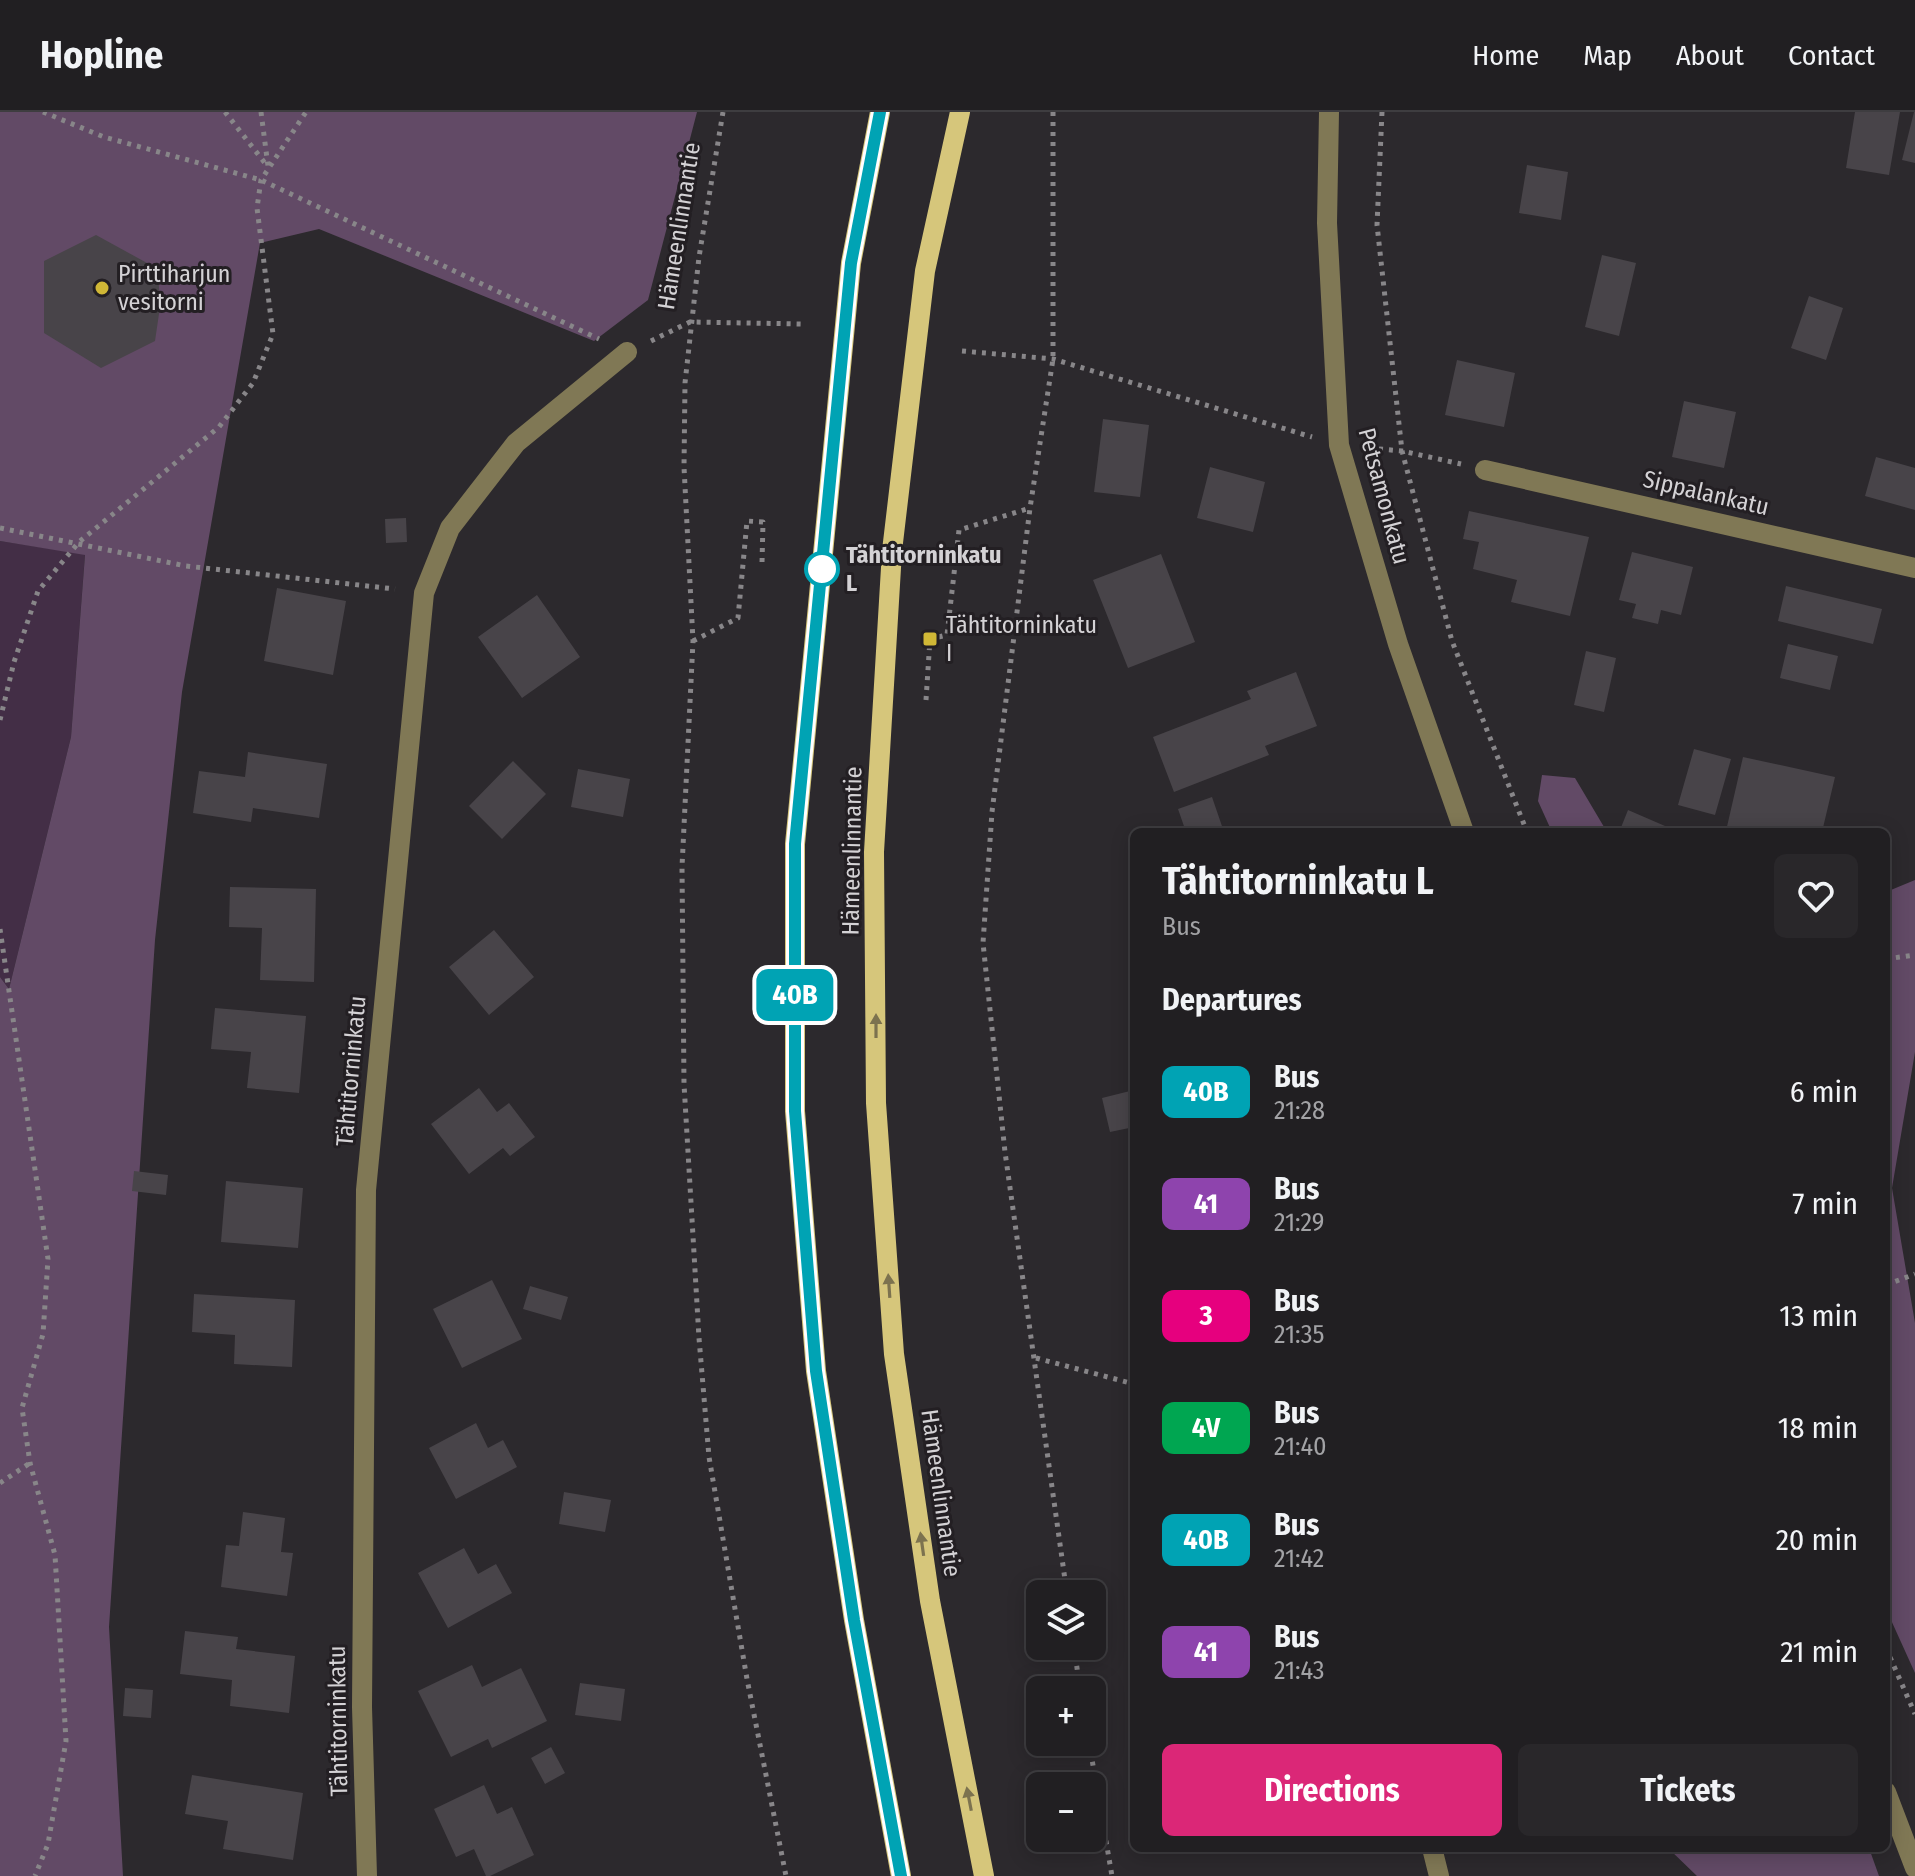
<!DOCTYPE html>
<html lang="en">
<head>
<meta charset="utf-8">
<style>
  body { margin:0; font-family:"Fira Sans Condensed",sans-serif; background:#29272a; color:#f1f3f6; height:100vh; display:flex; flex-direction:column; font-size:30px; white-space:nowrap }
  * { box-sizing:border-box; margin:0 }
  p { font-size:26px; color:#a2a2a5 }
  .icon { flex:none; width:44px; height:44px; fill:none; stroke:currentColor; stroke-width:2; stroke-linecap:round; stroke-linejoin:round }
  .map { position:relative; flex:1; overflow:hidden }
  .sheet { position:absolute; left:1130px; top:716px; width:760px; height:1024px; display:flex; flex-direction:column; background:#211f22; border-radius:12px; box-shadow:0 4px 20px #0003,0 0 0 2px #3e3d40 }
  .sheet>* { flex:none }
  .badge { padding:0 16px; border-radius:12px; font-size:28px; line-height:52px }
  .controls { position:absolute; left:1026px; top:1468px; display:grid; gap:16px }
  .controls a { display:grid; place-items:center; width:80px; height:80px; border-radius:12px; background:#211f22; box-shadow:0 4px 20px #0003,0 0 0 2px #3e3d40; font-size:40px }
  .map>.badge { position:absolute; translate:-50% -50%; box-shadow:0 0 0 4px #fff }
  h2 { padding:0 32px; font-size:30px; line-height:72px }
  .round { display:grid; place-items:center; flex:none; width:84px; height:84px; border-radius:12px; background:#29272a }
  .head { display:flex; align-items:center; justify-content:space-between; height:136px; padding:0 32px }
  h1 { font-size:38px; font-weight:700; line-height:60px }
  .cta { display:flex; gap:16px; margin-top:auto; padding:16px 32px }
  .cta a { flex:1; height:92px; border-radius:12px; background:#db2777; color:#fff; font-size:32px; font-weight:700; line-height:92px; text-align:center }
  .cta a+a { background:#29272a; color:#f1f3f6 }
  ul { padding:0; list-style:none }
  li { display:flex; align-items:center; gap:24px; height:112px; padding:0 32px }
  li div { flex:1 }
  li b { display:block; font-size:30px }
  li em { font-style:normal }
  li .badge { min-width:88px; font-weight:700; text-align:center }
  header { display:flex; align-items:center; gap:48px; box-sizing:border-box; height:112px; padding:0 40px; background:#211f22; border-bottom:2px solid #3e3d40 }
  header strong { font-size:38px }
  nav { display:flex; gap:44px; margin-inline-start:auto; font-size:28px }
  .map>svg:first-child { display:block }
  .green { fill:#432e46 }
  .forest { fill:#624a66 }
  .building { fill:#484449 }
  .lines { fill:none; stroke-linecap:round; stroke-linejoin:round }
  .path { stroke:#888689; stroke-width:5; stroke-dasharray:4 6; stroke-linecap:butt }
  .minor { stroke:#807855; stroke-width:20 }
  .major { stroke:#d6c67b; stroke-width:20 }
  .oneway { fill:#7c724f }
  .line-casing { stroke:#fff; stroke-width:18 }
  .line { stroke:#00a3b4; stroke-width:12 }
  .poi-dot { fill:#d0b736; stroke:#231f23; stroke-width:3 }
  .stop-dot { fill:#fff; stroke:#00a3b4; stroke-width:4 }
  .labels { text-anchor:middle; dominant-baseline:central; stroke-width:6; stroke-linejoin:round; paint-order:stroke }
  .street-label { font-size:24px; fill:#d4d2d5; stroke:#231f23 }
  .poi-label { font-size:24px; fill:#d4d2d5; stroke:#231f23; text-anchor:start }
  .stop-label { font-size:24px; font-weight:bold; fill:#d4d2d5; stroke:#231f23; text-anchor:start }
</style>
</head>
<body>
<header>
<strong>Hopline</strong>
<nav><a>Home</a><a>Map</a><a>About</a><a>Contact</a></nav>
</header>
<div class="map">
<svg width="1915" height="1764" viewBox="0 0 1915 1764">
  <rect width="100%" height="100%" fill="#2c292d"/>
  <!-- green -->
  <path class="green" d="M0,429l85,13 -14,183 -62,252 -9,-12z"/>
  <!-- forest -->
  <path class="forest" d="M0,0h697l-49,188 -54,41 -275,-112 -59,14 -78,449 -27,248 -46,687 14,249h-123v-899l9,12 62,-252 14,-182 -85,-14z
    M1542,663l33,3 32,54h-55l-14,-31z
    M1915,768v172l-23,136 23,135v350l-29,-64v-717z
    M1668,1736h201l10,28h-182z"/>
  <!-- building -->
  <path class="building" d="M1855,0h45l-11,63 -43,-7z
    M1914,0h1v51l-13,-3z
    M1527,53l41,7 -7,48 -42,-7z
    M96,123l62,34 2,38 -5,34 -54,27 -57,-35v-72z
    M1602,143l34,8 -17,73 -34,-9z
    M1809,184l34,12 -17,52 -35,-12z
    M1457,248l58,13 -11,54 -59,-12z
    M1684,289l52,11 -12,56 -52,-11z
    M1103,307l46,6 -9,72 -46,-5z
    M1876,345l39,11v42l-50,-14z
    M1210,355l55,15 -12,50 -56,-14z
    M1469,399l120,26 -19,79 -59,-14 6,-22 -44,-11 6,-27 -16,-3z
    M406,406l1,24 -21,1 -1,-24z
    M1632,440l61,15 -12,48 -20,-5 -3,14 -26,-6 4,-14 -17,-4z
    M1161,442l34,88 -67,26 -35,-88z
    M1786,474l96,23 -9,35 -95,-23z
    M277,476l69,13 -13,74 -69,-14z
    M537,483l43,62 -58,41 -44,-61z
    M1788,532l50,12 -8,34 -50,-12z
    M1586,539l30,7 -12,54 -30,-7z
    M1296,560l21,54 -52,20 4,9 -95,37 -21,-55 98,-38 -4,-8z
    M1694,637l37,10 -16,56 -37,-10z
    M248,640l79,12 -8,54 -66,-10 -2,14 -58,-9 6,-42 46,6z
    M1743,645l92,20 -13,55 -96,-1z
    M513,649l33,33 -44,45 -33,-33z
    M578,657l52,10 -7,38 -52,-10z
    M1212,685l12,35h-38l-8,-23z
    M1628,698l37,16 -3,6h-37l-5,-2z
    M230,775l86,2 -2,93 -54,-2 2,-52 -33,-1z
    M494,818l40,47 -45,38 -40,-48z
    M215,896l91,8 -7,77 -52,-5 4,-36 -40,-3z
    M479,976l18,24 12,-9 26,34 -25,19 -7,-8 -34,26 -38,-50z
    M1130,979l4,16v20l-24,5 -8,-34z
    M134,1059l34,4 -2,20 -34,-4z
    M226,1069l77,7 -5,60 -77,-6z
    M492,1168l30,59 -60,29 -29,-59z
    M530,1174l38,11 -7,23 -38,-11z
    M194,1182l101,6 -3,67 -58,-3 1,-29 -43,-3z
    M476,1311l12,25 15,-8 14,27 -61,32 -27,-51z
    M564,1380l47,8 -6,32 -46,-8z
    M243,1400l42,6 -4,34 12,1 -6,43 -66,-9 5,-42 13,1z
    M464,1436l14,26 18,-10 16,29 -64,35 -30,-55z
    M185,1519l53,6 -2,12 59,7 -6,57 -59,-7 2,-26 -52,-6z
    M472,1553l10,22 39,-19 26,53 -55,27 -4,-9 -37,18 -33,-66z
    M580,1571l45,6 -4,32 -46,-6z
    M125,1576l28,2 -2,28 -28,-2z
    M551,1635l14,26 -20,11 -14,-26z
    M192,1663l111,18 -10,67 -70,-11 5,-28 -43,-7z
    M484,1673l13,29 15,-7 22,48 -44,21h-4l-12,-27 -18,8 -22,-48z"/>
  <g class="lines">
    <!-- path -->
    <path class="path" d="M43,0l61,25 157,43 338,159
      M225,0l43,55
      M261,0l7,54
      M723,0l-24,145 -14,126 -1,84 9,174 -11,226 2,217 15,254 10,119 38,222 39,197
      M1053,0v247l-23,149 -38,304 -9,131 22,209 62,442
      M1382,0l-5,113 25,226 50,190 75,191
      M651,229l39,-19 112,2
      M962,239l91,8 259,78
      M1369,336l33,3 59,13
      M0,416l186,38 209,23
      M693,529l45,-23 9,-97 16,1 -1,41
      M926,588l4,-61 17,-4 12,-105 71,-22
      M0,608l14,-58 24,-71 41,-49 140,-115 34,-44 20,-49 -16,-126 4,-28 45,-68
      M0,817l48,330 -5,75 -21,74 8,55 25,92 11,186 -18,103 -13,32
      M1886,847l29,-4
      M1886,1173l29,-11
      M1036,1246l98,26
      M0,1371l30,-20
      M1074,1534l6,44
      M1886,1536l29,66
      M1089,1630l23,134"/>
    <!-- minor -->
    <path class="minor" d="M1329,0l-2,111 12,222 59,199 66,188
      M1485,358l430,98
      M1886,1680l29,76
      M1432,1736l7,28
      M367,1764l-5,-169 4,-517 58,-597 26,-65 66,-85 111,-91"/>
    <!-- major -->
    <path class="major" d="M880,0l-29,151 -56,581v267l21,260 38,249 47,256
      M960,0l-35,159 -33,280 -18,301 2,251 18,251 36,247 54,275"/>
  </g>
  <!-- one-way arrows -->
  <defs><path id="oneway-solid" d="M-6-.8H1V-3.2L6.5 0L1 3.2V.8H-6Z" transform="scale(2)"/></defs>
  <g class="oneway">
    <use href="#oneway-solid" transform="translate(876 914) rotate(-90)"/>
    <use href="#oneway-solid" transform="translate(889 1174) rotate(-94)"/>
    <use href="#oneway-solid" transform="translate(922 1432) rotate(-98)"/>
    <use href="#oneway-solid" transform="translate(969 1687) rotate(-101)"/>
  </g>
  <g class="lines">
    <defs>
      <path id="line" d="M880,0l-29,151 -56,581v267l21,260 38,249 47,256"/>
    </defs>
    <!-- line casing -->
    <use href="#line" class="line-casing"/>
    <!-- line -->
    <use href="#line" class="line"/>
  </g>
  <!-- markers -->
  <g class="poi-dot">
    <circle cx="102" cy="176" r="8"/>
    <rect x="922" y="519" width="16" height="16" rx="4"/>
  </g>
  <circle class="stop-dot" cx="822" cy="457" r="16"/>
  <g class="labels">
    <!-- street labels -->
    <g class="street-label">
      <text transform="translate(679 114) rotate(-81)">Hämeenlinnantie</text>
      <text transform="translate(1706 381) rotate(13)">Sippalankatu</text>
      <text transform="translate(1384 384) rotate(75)">Petsamonkatu</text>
      <text transform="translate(852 739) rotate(-89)">Hämeenlinnantie</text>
      <text transform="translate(351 959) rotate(-85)">Tähtitorninkatu</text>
      <text transform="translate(941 1381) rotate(82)">Hämeenlinnantie</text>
      <text transform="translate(338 1609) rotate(-91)">Tähtitorninkatu</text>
    </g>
    <!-- poi labels -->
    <g class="poi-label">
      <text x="118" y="162">Pirttiharjun<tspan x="118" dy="28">vesitorni</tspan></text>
      <text x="946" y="513">Tähtitorninkatu<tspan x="946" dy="28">I</tspan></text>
    </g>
    <!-- stop labels -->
    <g class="stop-label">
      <text x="846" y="443">Tähtitorninkatu<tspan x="846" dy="28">L</tspan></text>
    </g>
  </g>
</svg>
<div class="controls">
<a><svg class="icon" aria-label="layers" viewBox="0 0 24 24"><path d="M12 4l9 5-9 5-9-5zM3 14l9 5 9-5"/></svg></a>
<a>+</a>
<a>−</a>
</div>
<b class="badge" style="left:795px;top:883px;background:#00a3b4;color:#fff">40B</b>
<section class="sheet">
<div class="head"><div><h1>Tähtitorninkatu L</h1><p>Bus</p></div><a class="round"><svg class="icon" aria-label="heart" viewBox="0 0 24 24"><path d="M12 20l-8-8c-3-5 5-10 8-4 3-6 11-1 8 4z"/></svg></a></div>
<h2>Departures</h2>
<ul>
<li><span class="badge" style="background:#00a3b4;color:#fff">40B</span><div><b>Bus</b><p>21:28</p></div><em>6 min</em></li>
<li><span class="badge" style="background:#8e44ad;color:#fff">41</span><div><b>Bus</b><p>21:29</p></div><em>7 min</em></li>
<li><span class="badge" style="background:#e6007e;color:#fff">3</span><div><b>Bus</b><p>21:35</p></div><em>13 min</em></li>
<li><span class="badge" style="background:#00a651;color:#fff">4V</span><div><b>Bus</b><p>21:40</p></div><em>18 min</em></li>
<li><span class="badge" style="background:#00a3b4;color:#fff">40B</span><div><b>Bus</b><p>21:42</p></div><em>20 min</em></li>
<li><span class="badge" style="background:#8e44ad;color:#fff">41</span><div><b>Bus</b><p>21:43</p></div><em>21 min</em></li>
</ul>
<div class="cta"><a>Directions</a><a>Tickets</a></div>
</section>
</div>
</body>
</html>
